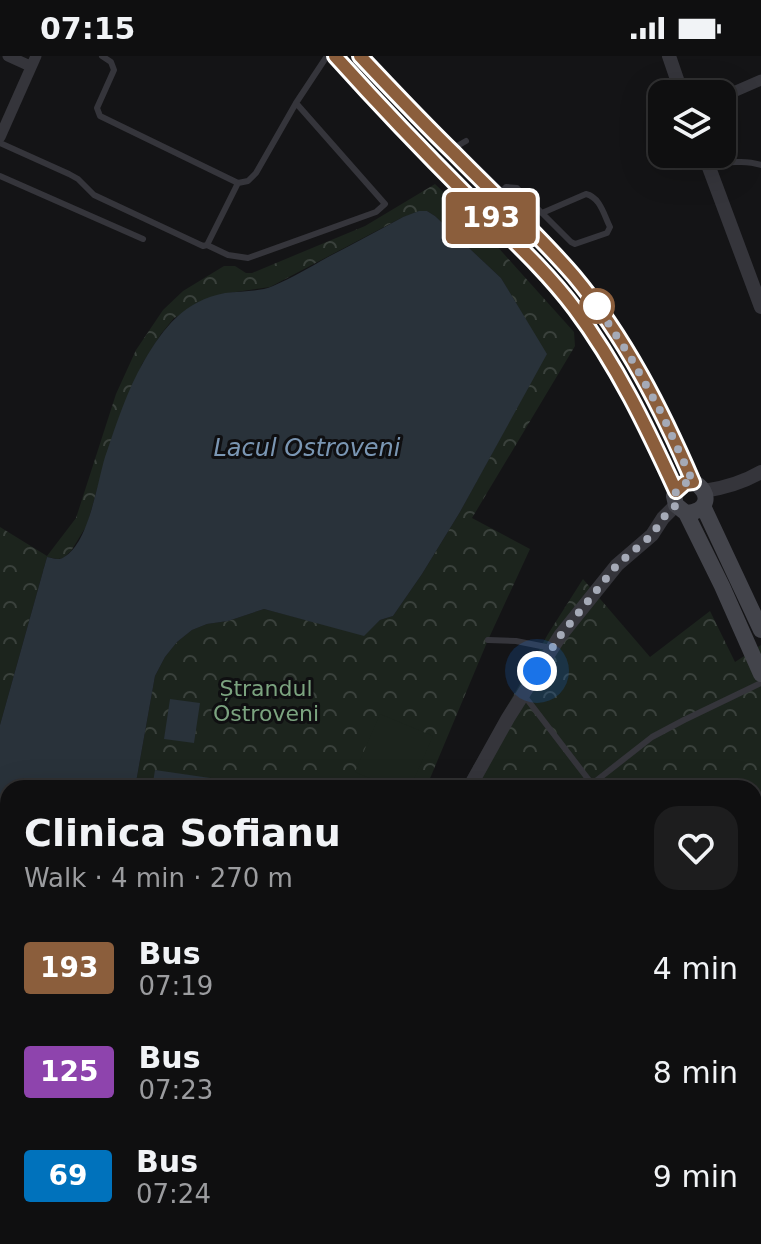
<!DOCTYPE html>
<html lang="en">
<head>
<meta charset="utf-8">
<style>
  body { margin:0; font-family:"DejaVu Sans",sans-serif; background:#1d1d1e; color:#f1f3f6; height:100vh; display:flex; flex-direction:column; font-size:30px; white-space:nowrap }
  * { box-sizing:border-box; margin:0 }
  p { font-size:26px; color:#9b9c9f }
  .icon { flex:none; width:44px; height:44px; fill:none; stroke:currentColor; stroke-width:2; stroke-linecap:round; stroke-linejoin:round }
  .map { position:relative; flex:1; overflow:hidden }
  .details { position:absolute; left:0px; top:724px; width:762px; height:464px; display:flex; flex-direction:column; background:#0f0f10; border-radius:24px 24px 0 0; box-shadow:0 8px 32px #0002,0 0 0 2px #2f2f30 }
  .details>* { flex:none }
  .badge { padding:0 16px; border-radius:6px; font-size:28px; line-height:52px }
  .buttons { position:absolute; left:648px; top:24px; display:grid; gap:16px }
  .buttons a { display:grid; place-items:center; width:88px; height:88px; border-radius:16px; background:#0f0f10; box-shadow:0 8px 32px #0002,0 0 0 2px #2f2f30; font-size:40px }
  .you { position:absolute; width:40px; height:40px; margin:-20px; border:6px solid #fff; border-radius:50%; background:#1a73e8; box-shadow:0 0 0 12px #1a73e833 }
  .map>.badge { position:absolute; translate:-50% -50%; box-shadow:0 0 0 4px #fff }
  .round { display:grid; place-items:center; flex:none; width:84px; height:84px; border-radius:24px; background:#1d1d1e }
  .headline { display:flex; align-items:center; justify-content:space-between; height:136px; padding:0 24px }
  h1 { font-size:38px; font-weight:600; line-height:60px }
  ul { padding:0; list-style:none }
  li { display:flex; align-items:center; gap:24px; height:104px; padding:0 24px }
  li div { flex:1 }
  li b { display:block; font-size:30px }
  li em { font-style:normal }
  li .badge { min-width:88px; font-weight:700; text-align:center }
  .status { display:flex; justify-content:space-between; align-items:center; height:56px; padding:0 40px; background:#0f0f10; direction:ltr }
  .status svg { height:22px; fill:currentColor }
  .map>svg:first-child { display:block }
  .forest { fill:url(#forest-crowns) }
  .garden { fill:#1c241d }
  .water { fill:#29323a }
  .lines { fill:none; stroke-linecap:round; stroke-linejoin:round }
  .service { stroke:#35353b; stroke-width:6 }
  .minor { stroke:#35353b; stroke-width:11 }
  .tertiary { stroke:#35353b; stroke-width:14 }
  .secondary { stroke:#43444b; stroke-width:16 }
  .line-casing { stroke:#fff; stroke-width:18 }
  .line { stroke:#8b5e3c; stroke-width:12 }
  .walk { stroke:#a5aab7; stroke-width:8; stroke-dasharray:0 14.4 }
  .stop-dot { fill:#fff; stroke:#8b5e3c; stroke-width:4 }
  .labels { text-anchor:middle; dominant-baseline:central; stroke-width:6; stroke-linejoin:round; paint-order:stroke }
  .park-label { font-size:22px; fill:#7ba37f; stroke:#0f0f11 }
  .water-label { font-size:24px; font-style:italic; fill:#7a96b3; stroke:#0f0f11 }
</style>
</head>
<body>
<div class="status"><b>07:15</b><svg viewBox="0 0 49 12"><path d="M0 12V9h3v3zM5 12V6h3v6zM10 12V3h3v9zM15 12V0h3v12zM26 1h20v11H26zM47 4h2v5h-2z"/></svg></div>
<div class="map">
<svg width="761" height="1188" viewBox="0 0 761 1188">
  <defs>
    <pattern id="forest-crowns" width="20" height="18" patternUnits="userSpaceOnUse" patternTransform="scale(2)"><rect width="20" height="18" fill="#1c241d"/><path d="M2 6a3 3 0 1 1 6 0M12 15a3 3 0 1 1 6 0" fill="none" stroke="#3a413c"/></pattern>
  </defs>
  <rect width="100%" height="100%" fill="#141416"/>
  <!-- forest -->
  <path class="forest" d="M435,128l42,40 97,108 1,14 -103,172 58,31 -42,91 -62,148h-291l20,-112 10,-19 12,-15 15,-12 15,-6 21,-3 36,-12 100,26 16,-15 13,-4 29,-42 38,-62 86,-158 -45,-76 -66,-62 -8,-5 -24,6 -133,70 -48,7 -48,24 -13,16 -19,30 -36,93 -19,68 -16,26 -8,7 -5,1 -11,-2 -47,168v-198l47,29 29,-38 40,-124 20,-44 27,-40 20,-19 41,-25h11l11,7h6l113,-47z
    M583,523l67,78 60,-46 25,51 26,-17v599h-432l-1,-8h426v-448h-293l87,-154z
    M137,1180h86l2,8h-85z"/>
  <!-- garden -->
  <path class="garden" d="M380,658l53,22 -23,52h-17l-38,-16z"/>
  <!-- water -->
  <path class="water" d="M419,155h8l8,5 66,62 46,76 -87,158 -38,62 -29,42 -13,4 -16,16 -100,-27 -36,12 -21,3 -15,6 -15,12 -12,15 -10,19 -20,112h-127v448h129l3,8h-140v-519l47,-168c6,1 12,4 17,0 25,-14 33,-74 41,-100 11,-32 22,-67 39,-96 20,-34 40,-60 81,-68 16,-2 34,-1 48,-7 19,-8 37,-19 55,-29 25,-13 50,-26 75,-40z
    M170,643l30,4 -6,40 -30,-4z
    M155,714l83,12v6h-86z
    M223,1180h105l1,8h-104z"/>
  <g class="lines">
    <!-- service -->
    <path class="service" d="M102,0l9,6 3,8 -17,38 3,8 138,67
      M0,87l69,31 9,5 16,16 109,51 4,-1 31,-62 10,-2 8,-8 40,-70 31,-47
      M452,93l14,-8
      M708,110c17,-3 36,-7 53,-1
      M0,120l143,63
      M485,152l21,-21 11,1 54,54 4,2 32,-11 3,-6c-6,-12 -10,-30 -24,-33l-44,19
      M207,189l21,10 20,3 128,-46 9,-8 -89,-101
      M488,584l28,1 35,7
      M523,638l72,94
      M592,728l60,-47 32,-17 77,-37
      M754,990l7,13"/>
    <!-- minor -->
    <path class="minor" d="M8,0l22,10
      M722,41l39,-17
      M0,81l36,-81"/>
    <!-- tertiary -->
    <path class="tertiary" d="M669,0l13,38
      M704,98l57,153
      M704,435c20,-3 40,-9 57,-19
      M469,732l39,-70 52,-82 57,-71 35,-30 11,-17 13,-13
      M374,1180l1,8"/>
    <!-- secondary -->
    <path class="secondary" d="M335,0c40,44 80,87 122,129 40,40 84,79 118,124 42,56 72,119 101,182l-2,5 2,9 10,8c22,0 27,-21 7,-31 -32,-72 -68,-145 -119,-206 -65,-77 -146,-144 -214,-220
      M703,450l58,124
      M686,457l36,73 39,88"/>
  </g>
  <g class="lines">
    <defs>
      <path id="line" d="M335,0c44,49 89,96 135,142 36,36 75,71 105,111 42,56 72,119 101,182l9,-8 8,-1c-31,-72 -68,-145 -119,-206 -37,-43 -80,-82 -120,-123 -32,-31 -63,-64 -94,-97"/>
    </defs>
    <!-- line casing -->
    <use href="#line" class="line-casing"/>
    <!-- line -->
    <use href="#line" class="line"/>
    <!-- walk -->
    <path class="walk" d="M537,615l23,-35 57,-71 35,-30 11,-17 13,-13c-4,-13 3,-23 17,-23l-31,-68 -31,-56 -34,-52"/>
  </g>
  <!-- markers -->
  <circle class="stop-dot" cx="597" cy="250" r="16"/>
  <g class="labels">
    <!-- park labels -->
    <g class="park-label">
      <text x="266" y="632">Ștrandul<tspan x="266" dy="25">Ostroveni</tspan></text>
    </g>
    <!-- water labels -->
    <g class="water-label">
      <text x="307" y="392">Lacul Ostroveni</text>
    </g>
  </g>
</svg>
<div class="buttons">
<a><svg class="icon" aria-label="layers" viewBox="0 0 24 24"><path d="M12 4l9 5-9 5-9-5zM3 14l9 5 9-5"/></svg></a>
</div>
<div class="you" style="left:537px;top:615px"></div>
<b class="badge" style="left:491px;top:162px;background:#8b5e3c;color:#fff">193</b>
<section class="details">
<div class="headline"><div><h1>Clinica Sofianu</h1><p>Walk · 4 min · 270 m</p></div><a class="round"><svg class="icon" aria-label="heart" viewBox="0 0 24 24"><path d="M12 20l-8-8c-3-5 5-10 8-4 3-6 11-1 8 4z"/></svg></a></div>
<ul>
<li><span class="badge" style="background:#8b5e3c;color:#fff">193</span><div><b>Bus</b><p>07:19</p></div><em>4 min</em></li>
<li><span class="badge" style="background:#8e44ad;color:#fff">125</span><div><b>Bus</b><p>07:23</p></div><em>8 min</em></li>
<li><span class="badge" style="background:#0072bc;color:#fff">69</span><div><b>Bus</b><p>07:24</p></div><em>9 min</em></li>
</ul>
</section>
</div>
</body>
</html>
